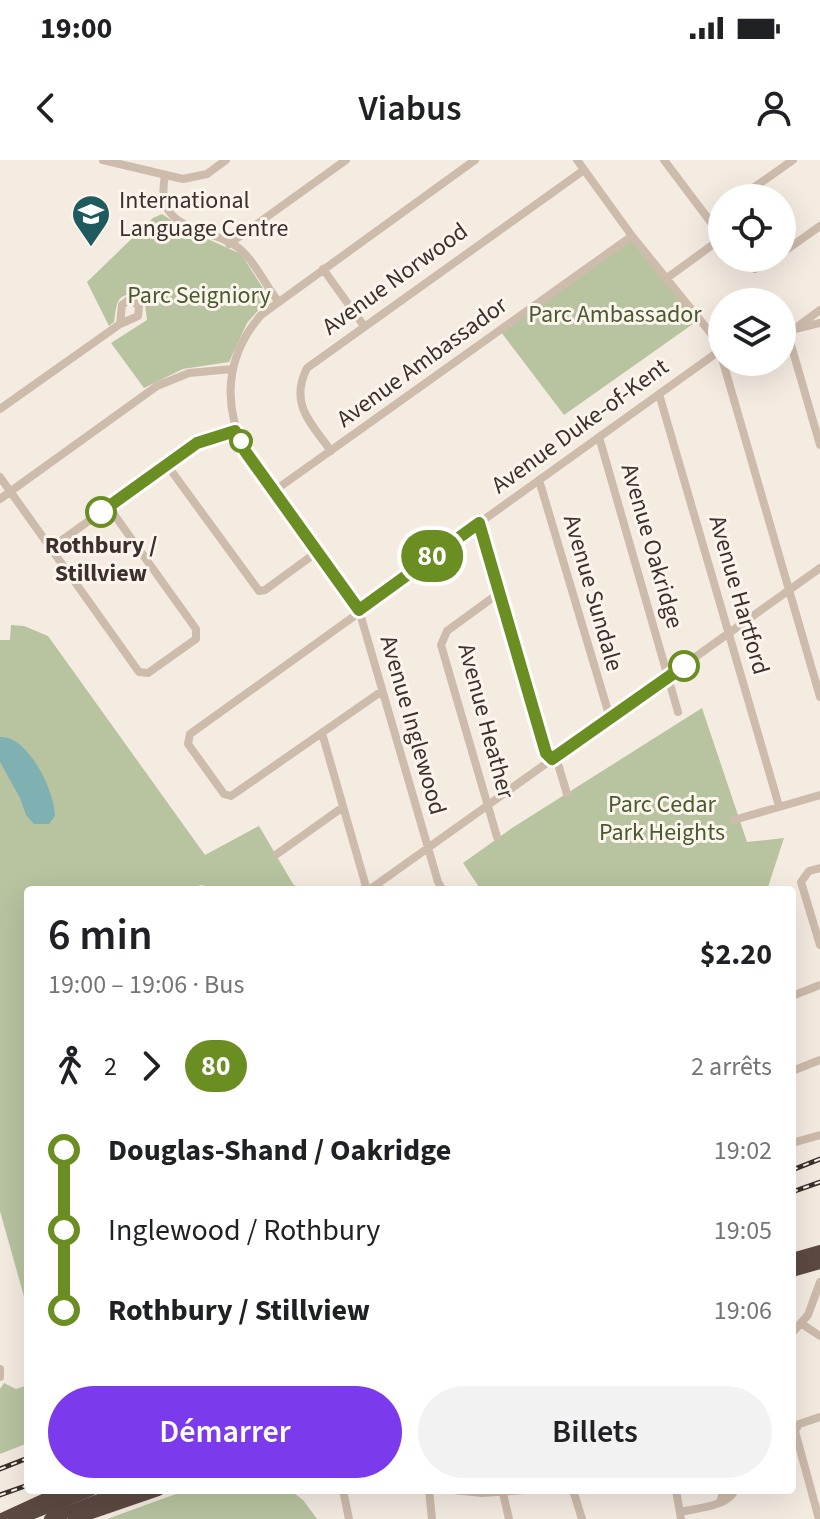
<!DOCTYPE html>
<html lang="fr">
<head>
<meta charset="utf-8">
<style>
  body { margin:0; font-family:"Source Sans 3",sans-serif; background:#f2f2f2; color:#202124; height:100vh; display:flex; flex-direction:column; font-size:30px; white-space:nowrap }
  * { box-sizing:border-box; margin:0 }
  p { font-size:26px; color:#757577 }
  .icon { flex:none; width:44px; height:44px; fill:none; stroke:currentColor; stroke-width:2; stroke-linecap:round; stroke-linejoin:round }
  .map { position:relative; flex:1; overflow:hidden }
  .side { position:absolute; left:24px; top:726px; width:772px; height:608px; display:flex; flex-direction:column; background:#fff; border-radius:8px; box-shadow:0 8px 32px #0002 }
  .side>* { flex:none }
  .badge { padding:0 16px; border-radius:26px; font-size:28px; line-height:52px }
  .tools { position:absolute; left:708px; top:24px; display:grid; gap:16px }
  .tools a { display:grid; place-items:center; width:88px; height:88px; border-radius:50%; background:#fff; box-shadow:0 8px 32px #0002; font-size:40px }
  .map>.badge { position:absolute; translate:-50% -50%; box-shadow:0 0 0 4px #fff }
  .legs { display:flex; align-items:center; gap:12px; height:88px; padding:0 24px; font-size:26px }
  .legs p { margin-inline-start:auto }
  .head { display:flex; align-items:center; justify-content:space-between; height:136px; padding:0 24px }
  h1 { font-size:44px; font-weight:600; line-height:60px }
  .button { display:flex; gap:16px; margin-top:auto; padding:16px 24px }
  .button a { flex:1; height:92px; border-radius:48px; background:#7c3aed; color:#fff; font-size:32px; font-weight:600; line-height:92px; text-align:center }
  .button a+a { background:#f2f2f2; color:#202124 }
  ul { padding:0 24px; list-style:none }
  li { display:flex; align-items:center; gap:28px; height:80px; font-size:30px }
  li i { display:grid; place-items:center; width:12px; height:100%; margin:0 10px; background:currentColor }
  li i::after { content:''; width:20px; height:20px; margin:-10px; border:6px solid; border-radius:50%; background:#fff }
  li p { margin-inline-start:auto }
  li:first-child i { background:linear-gradient(#0000 50%,currentColor 0) }
  li:last-child i { background:linear-gradient(currentColor 50%,#0000 0) }
  .status { display:flex; justify-content:space-between; align-items:center; height:56px; padding:0 40px; background:#fff; direction:ltr }
  .status svg { height:22px; fill:currentColor }
  header { display:flex; justify-content:space-between; align-items:center; height:104px; padding:0 24px; background:#fff; font-size:36px; font-weight:600 }
  .map>svg:first-child { display:block }
  .green { fill:#b8c4a0 }
  .water { fill:#7fb0b2 }
  .lines { fill:none; stroke-linecap:round; stroke-linejoin:round }
  .minor { stroke:#cdbbac; stroke-width:8 }
  .highway { stroke:#5c4a42; stroke-width:12 }
  .rail-casing { stroke:#3b302b; stroke-width:5 }
  .rail { stroke:#fbf5ee; stroke-width:2; stroke-dasharray:6; stroke-linecap:butt }
  .line-1-casing { stroke:#fff; stroke-width:18 }
  .line-1 { stroke:#6b8e23; stroke-width:12 }
  .stop-1-dot { fill:#fff; stroke:#6b8e23; stroke-width:4 }
  .labels { text-anchor:middle; dominant-baseline:central; stroke-width:6; stroke-linejoin:round; paint-order:stroke }
  .poi-label { font-size:24px; fill:#3b302b; stroke:#fbf5ee; text-anchor:start }
  .street-label { font-size:24px; fill:#3b302b; stroke:#fbf5ee }
  .park-label { font-size:24px; fill:#4a5a2e; stroke:#fbf5ee }
  .stop-label { font-size:24px; font-weight:bold; fill:#3b302b; stroke:#fbf5ee }
</style>
</head>
<body>
<div class="status"><b>19:00</b><svg viewBox="0 0 49 12"><path d="M0 12V9h3v3zM5 12V6h3v6zM10 12V3h3v9zM15 12V0h3v12zM26 1h20v11H26zM47 4h2v5h-2z"/></svg></div>
<header><svg class="icon" aria-label="back" viewBox="0 0 24 24"><path d="M15 5l-7 7 7 7"/></svg>Viabus<svg class="icon" aria-label="person" viewBox="0 0 24 24"><circle cx="12" cy="8" r="4"/><path d="M4 21q1-7 8-7t8 7"/></svg></header>
<div class="map">
<svg width="820" height="1359" viewBox="0 0 820 1359">
  <rect width="100%" height="100%" fill="#f4ebe1"/>
  <!-- green -->
  <path class="green" d="M162,54l19,13 60,27 27,42v3l-21,24 -18,39 -46,7 -39,19 -33,-45 36,-23 -2,-16 -11,-10c-20,0 -17,14 -20,28l-5,4 -22,-44 66,-64z
    M632,76l68,83 -136,96 -63,-83z
    M11,465l13,1 24,10 157,219 54,-29 34,58 8,6h-79l-21,-5 -15,5h-158v421l-28,-100v-571h10z
    M702,548l45,134 37,-4 -16,49 -7,3h-280l-18,-27 49,-35z
    M4,1223l12,6 12,-4v58l-28,11v-65z
    M187,1330h103l13,10 14,19h-210z"/>
  <!-- water -->
  <path class="water" d="M0,577c28,-2 55,55 55,79l-6,8h-15l-8,-9 -6,-17 -20,-36z"/>
  <g class="lines">
    <!-- minor -->
    <path class="minor" d="M103,0l80,19 24,-5 19,-14
      M577,0l55,76 85,105 4,12
      M664,0l58,77
      M165,16c-12,59 45,48 76,74 15,13 24,35 37,51
      M739,38l54,-38
      M709,60l13,-10
      M229,84l117,-84
      M782,93l38,-27
      M740,98l8,8 7,3 20,-11
      M323,109l41,57
      M667,118l55,-40
      M797,167l23,-17
      M783,170l4,1 33,-8
      M787,171l33,114
      M723,202l97,335
      M659,234l120,412
      M0,249l120,-85 18,-8 1,-10 -9,-7 -8,6 -2,19
      M599,277l79,275
      M331,291c-20,-28 -42,-47 -24,-83l277,-198
      M167,305l92,126 6,-1 52,-38
      M0,317l139,195 9,1 48,-34v-10l-88,-123
      M539,320l71,238
      M274,331l358,-255
      M0,339l157,-113 32,-13 43,-4
      M479,363l67,230 12,11 9,30
      M51,388l146,-105 38,-12
      M382,531l-151,105 -7,-2 -36,-50 2,-10 163,-117 9,-10 360,-258
      M322,573l45,157
      M734,660l86,-25
      M497,677l-56,-192 6,-14 52,-38
      M277,694l66,-47
      M820,708l-11,3 -8,11 19,63
      M369,730l451,-322
      M443,730l-5,-8 -79,-272 -114,-159c-23,-48 -19,-96 16,-136l214,-155
      M792,836l28,-11
      M792,911l28,-11
      M792,983l28,-8
      M802,1164l18,12
      M792,1173l16,-18 12,-33
      M0,1209v8
      M343,1330l6,29
      M429,1330l3,29
      M453,1330l29,3 44,-3
      M573,1330l9,29
      M676,1330l5,29
      M503,1333l6,26
      M720,1342l4,-12
      M680,1352c17,-4 47,-5 55,-22
      M819,1359l-24,-88 4,-7 21,-7"/>
    <!-- highway -->
    <path class="highway" d="M792,1099l28,-8
      M792,1111l28,-8
      M2,1359l63,-29
      M18,1359l73,-29
      M50,1359l74,-29
      M74,1359l84,-29"/>
    <defs>
      <path id="rail" d="M792,1010l28,-11
        M792,1032l28,-10
        M0,1309l28,-11
        M0,1335l28,-10"/>
    </defs>
    <!-- rail casing -->
    <use href="#rail" class="rail-casing"/>
    <!-- rail -->
    <use href="#rail" class="rail"/>
  </g>
  <g class="lines">
    <defs>
      <path id="line-1" d="M101,352l96,-69 38,-12 10,20 114,159 120,-87 67,230 6,6 132,-93"/>
    </defs>
    <!-- line-1 casing -->
    <use href="#line-1" class="line-1-casing"/>
    <!-- line-1 -->
    <use href="#line-1" class="line-1"/>
  </g>
  <!-- icons -->
  <defs>
    <symbol id="university-pin" viewBox="-11 -11 22 30"><path d="M0 17L-7.5 6A9.5 9.5 0 1 1 7.5 6Z" fill="#1f5a5e" stroke="#fbf5ee"/><path d="M0-5L7-2L0 1L-7-2ZM-4 1L0 2.5L4 1V4Q0 6-4 4Z" fill="#fff"/></symbol>
  </defs>
  <g fill-rule="evenodd">
    <use href="#university-pin" x="69" y="32" width="44" height="60"/>
  </g>
  <!-- markers -->
  <g class="stop-1-dot">
    <circle cx="241" cy="281" r="10"/>
    <circle cx="101" cy="352" r="14"/>
    <circle cx="684" cy="506" r="14"/>
  </g>
  <g class="labels">
    <!-- poi labels -->
    <g class="poi-label">
      <text x="119" y="40">International<tspan x="119" dy="28">Language Centre</tspan></text>
    </g>
    <!-- street labels -->
    <g class="street-label">
      <text transform="translate(395 119) rotate(-36)">Avenue Norwood</text>
      <text transform="translate(422 202) rotate(-36)">Avenue Ambassador</text>
      <text transform="translate(580 266) rotate(-36)">Avenue Duke-of-Kent</text>
      <text transform="translate(652 386) rotate(74)">Avenue Oakridge</text>
      <text transform="translate(593 433) rotate(74)">Avenue Sundale</text>
      <text transform="translate(739 435) rotate(74)">Avenue Hartford</text>
      <text transform="translate(486 561) rotate(75)">Avenue Heather</text>
      <text transform="translate(413 565) rotate(74)">Avenue Inglewood</text>
    </g>
    <!-- park labels -->
    <g class="park-label">
      <text x="199" y="135">Parc Seigniory</text>
      <text x="615" y="154">Parc Ambassador</text>
      <text x="662" y="644">Parc Cedar<tspan x="662" dy="28">Park Heights</tspan></text>
    </g>
    <!-- stop labels -->
    <g class="stop-label">
      <text x="101" y="385">Rothbury /<tspan x="101" dy="28">Stillview</tspan></text>
    </g>
  </g>
</svg>
<div class="tools">
<a><svg class="icon" aria-label="locate" viewBox="0 0 24 24"><circle cx="12" cy="12" r="6"/><path d="M12 2v4M12 18v4M2 12h4M18 12h4"/></svg></a>
<a><svg class="icon" aria-label="layers" viewBox="0 0 24 24"><path d="M12 4l9 5-9 5-9-5zM3 14l9 5 9-5"/></svg></a>
</div>
<b class="badge" style="left:432px;top:396px;background:#6b8e23;color:#fff">80</b>
<section class="side">
<div class="head"><div><h1>6 min</h1><p>19:00 – 19:06 · Bus</p></div><b>$2.20</b></div>
<div class="legs"><svg class="icon" aria-label="walk" viewBox="0 0 24 24"><circle cx="13" cy="4" r="2"/><path d="M13 8l-2 6 4 7M11 14l-3 7M7 12l3-4h3l4 4"/></svg>2<svg class="icon" aria-label="forward" viewBox="0 0 24 24"><path d="M9 5l7 7-7 7"/></svg><b class="badge" style="background:#6b8e23;color:#fff">80</b><p>2 arrêts</p></div>
<ul>
<li><i style="color:#6b8e23"></i><b>Douglas-Shand / Oakridge</b><p>19:02</p></li>
<li><i style="color:#6b8e23"></i><span>Inglewood / Rothbury</span><p>19:05</p></li>
<li><i style="color:#6b8e23"></i><b>Rothbury / Stillview</b><p>19:06</p></li>
</ul>
<div class="button"><a>Démarrer</a><a>Billets</a></div>
</section>
</div>
</body>
</html>
